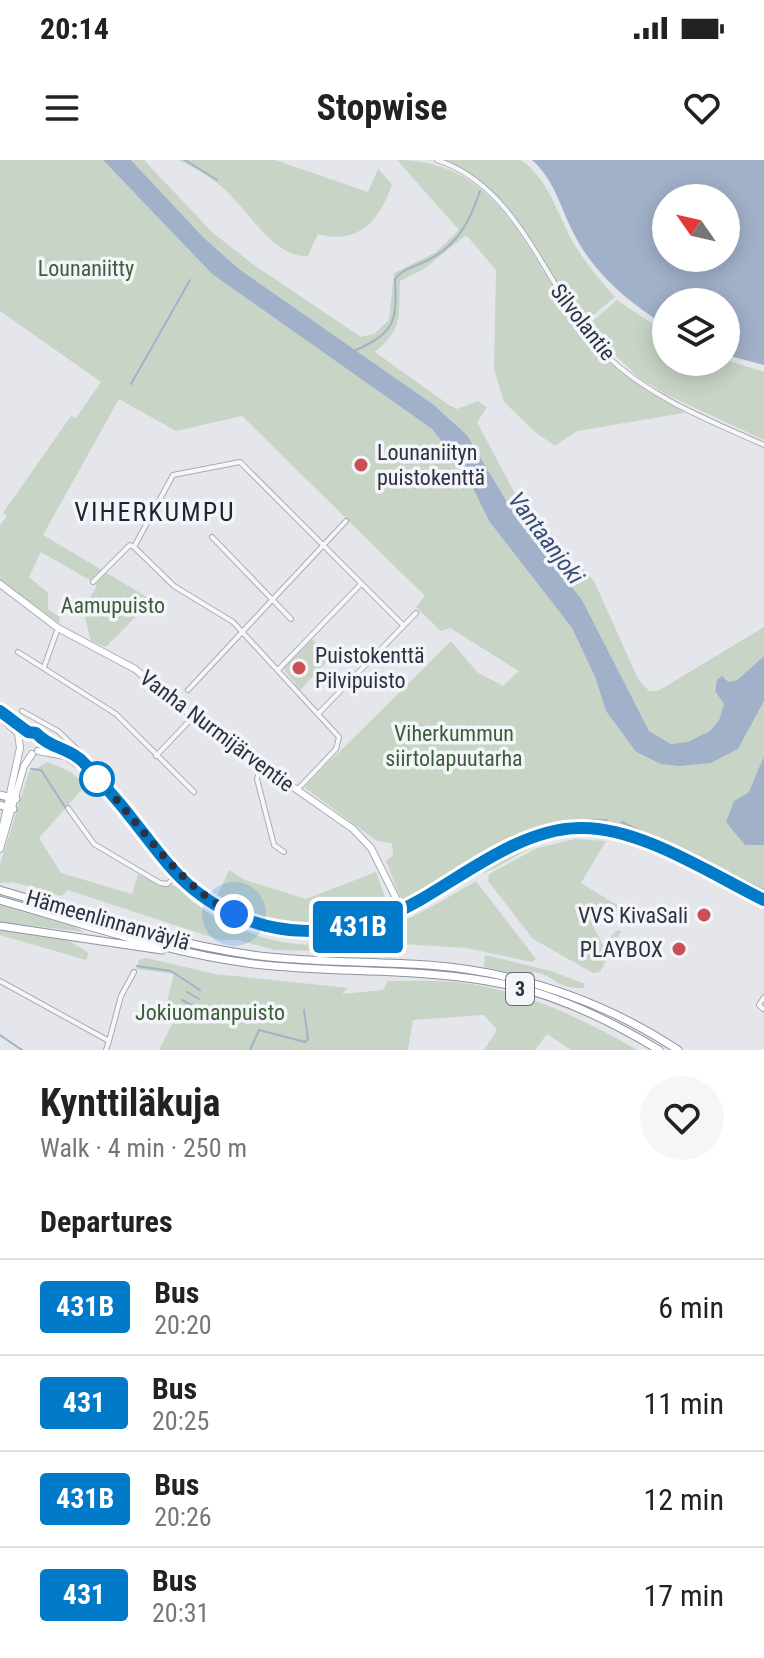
<!DOCTYPE html>
<html lang="en">
<head>
<meta charset="utf-8">
<style>
  body { margin:0; font-family:"Roboto Condensed",sans-serif; background:#f6f6f6; color:#222; height:100vh; display:flex; flex-direction:column; font-size:30px; white-space:nowrap }
  * { box-sizing:border-box; margin:0 }
  p { font-size:26px; color:#767676 }
  .icon { flex:none; width:44px; height:44px; fill:none; stroke:currentColor; stroke-width:2; stroke-linecap:round; stroke-linejoin:round }
  .map { position:relative; height:890px; overflow:hidden }
  .drawer { display:flex; flex-direction:column; background:#fff; flex:1 }
  .drawer>* { flex:none }
  .badge { padding:0 16px; border-radius:6px; font-size:28px; line-height:52px }
  .needle { width:52px; rotate:304deg }
  .fabs { position:absolute; left:652px; top:24px; display:grid; gap:16px }
  .fabs a { display:grid; place-items:center; width:88px; height:88px; border-radius:50%; background:#fff; box-shadow:0 4px 20px #0003; font-size:40px }
  .you { position:absolute; width:40px; height:40px; margin:-20px; border:6px solid #fff; border-radius:50%; background:#1a73e8; box-shadow:0 0 0 12px #1a73e833 }
  .map>.badge { position:absolute; translate:-50% -50%; box-shadow:0 0 0 4px #fff }
  h2 { padding:0 40px; font-size:30px; line-height:72px }
  .round { display:grid; place-items:center; flex:none; width:84px; height:84px; border-radius:42px; background:#f6f6f6 }
  .headline { display:flex; align-items:center; justify-content:space-between; height:136px; padding:0 40px }
  h1 { font-size:38px; font-weight:700; line-height:60px }
  ul { padding:0; list-style:none }
  li { display:flex; align-items:center; gap:24px; height:96px; padding:0 40px; border-top:2px solid #e0e0e0 }
  li div { flex:1 }
  li b { display:block; font-size:30px }
  li em { font-style:normal }
  li .badge { min-width:88px; font-weight:700; text-align:center }
  .status { display:flex; justify-content:space-between; align-items:center; height:56px; padding:0 40px; background:#fff; direction:ltr }
  .status svg { height:22px; fill:currentColor }
  header { display:flex; justify-content:space-between; align-items:center; height:104px; padding:0 40px; background:#fff; font-size:36px; font-weight:700 }
  .map>svg:first-child { display:block }
  .green { fill:#c8d5c6 }
  .water { fill:#a1b1c9; fill-rule:evenodd }
  .lines { fill:none; stroke-linecap:round; stroke-linejoin:round }
  .stream { stroke:#a1b1c9; stroke-width:2 }
  .street-casing { stroke:#a9acb5; stroke-width:6 }
  .secondary-casing { stroke:#a9acb5; stroke-width:8 }
  .highway-casing { stroke:#8c92a1; stroke-width:9 }
  .street { stroke:#f7f7fa; stroke-width:4 }
  .secondary { stroke:#fff; stroke-width:6 }
  .highway { stroke:#fff; stroke-width:7 }
  .line-casing { stroke:#fff; stroke-width:18 }
  .line { stroke:#007ac9; stroke-width:12 }
  .walk { stroke:#2c3243; stroke-width:8; stroke-dasharray:0 14.4 }
  .poi-dot { fill:#ca5057; stroke:#f4f5f8; stroke-width:3 }
  .stop-dot { fill:#fff; stroke:#007ac9; stroke-width:4 }
  .labels { text-anchor:middle; dominant-baseline:central; stroke-width:7; stroke-linejoin:round; paint-order:stroke }
  .shield { fill:#f4f5f8; stroke:#686c79; stroke-width:2 }
  .shield-label { font-size:20px; font-weight:bold; fill:#2c3243 }
  .park-label { font-size:22px; fill:#3d5e3a; stroke:#f4f5f8 }
  .street-label { font-size:22px; fill:#2c3243; stroke:#f4f5f8 }
  .poi-label { font-size:22px; fill:#2c3243; stroke:#f4f5f8; text-anchor:start }
  .water-label { font-size:24px; font-style:italic; fill:#384e76; stroke:#f4f5f8 }
  .quarter-label { font-size:26px; letter-spacing:2px; fill:#1e2434; stroke:#f4f5f8 }
</style>
</head>
<body>
<div class="status"><b>20:14</b><svg viewBox="0 0 49 12"><path d="M0 12V9h3v3zM5 12V6h3v6zM10 12V3h3v9zM15 12V0h3v12zM26 1h20v11H26zM47 4h2v5h-2z"/></svg></div>
<header><svg class="icon" aria-label="menu" viewBox="0 0 24 24"><path d="M4 6h16M4 12h16M4 18h16"/></svg>Stopwise<svg class="icon" aria-label="heart" viewBox="0 0 24 24"><path d="M12 20l-8-8c-3-5 5-10 8-4 3-6 11-1 8 4z"/></svg></header>
<div class="map">
<svg width="764" height="890" viewBox="0 0 764 890">
  <rect width="100%" height="100%" fill="#e4e6eb"/>
  <!-- green -->
  <path class="green" d="M0,0h103l109,114 220,155 13,17 10,5 34,70 83,107 23,49 11,34 30,41 25,12 50,-1 27,-14 26,-48v189c-57,-26 -144,-80 -207,-66 -52,12 -100,49 -146,76l-10,-1 -15,-38 7,-6 -1,-12 -15,-2 -72,-53 1,-3 145,-144 26,31 26,14 16,-15 -69,-43 -9,3 -25,-24 9,-11 -183,-180 -66,15 -57,-32 -76,136 59,35 -11,11 -50,-29 -12,25 19,16v16l12,8 -1,6 -59,-42v-56l7,-9 -4,-3 68,-97 5,2 25,-36 -101,-71z
    M131,0h13l69,73 41,32 107,72 13,-3 15,-14 5,-47 42,-21 23,-22 -62,-70c114,0 133,114 200,189 16,19 37,33 58,46 9,5 24,11 29,18l-107,18 -22,15 -20,-14 -31,-30 -10,-33 2,-99 -30,-35 -42,34 -24,12c-2,34 5,46 -25,71l74,53 8,4 21,-8 9,6 -10,15 36,68 19,24 18,16 23,36 7,-2 15,19 43,96 11,12h9l106,-64v29l-27,24 -8,2 -3,-4 -12,10 10,16 -5,16 -9,11 -23,11 -16,2 -22,-13 -67,-130 -63,-79 -52,-87 -33,-30 -195,-136 -36,-32z
    M179,0h96l93,32 10,-23 14,15c-12,37 -34,61 -74,50l-10,22c-36,3 -64,-54 -91,-73 -11,-9 -25,-16 -38,-23z
    M440,0h81c32,23 38,63 59,93 10,16 23,30 35,44l-32,27 -75,-115 -37,-34z
    M617,140l49,33v29l60,-2 38,12v68l-99,-46 -27,-17 -52,-50z
    M105,412l47,28 -46,47 -15,-6 -8,-32 14,-23 -3,-3z
    M312,479l19,18 -31,33 -17,-22z
    M48,602l23,10 15,13 -47,53 22,35 71,21 6,-20c14,8 21,8 34,11 8,2 17,15 24,19 13,10 27,18 42,24 91,41 162,-2 238,-47l60,78 -4,3 -66,-14 -64,-4 -6,1 -6,13 -30,-6 -86,-2 -35,-10h-19l-152,-50 -6,6 -50,-14 -12,1v-19l29,-92z
    M572,672c68,-2 133,44 192,73v4c-59,-29 -140,-86 -207,-71 -29,6 -52,29 -78,36l52,-32z
    M575,679l31,2 -25,42 39,24 -9,16 -8,-5 -12,4 12,23 13,-14h5l-21,41 -7,1 -60,-34 -45,-58 1,-7 48,-26z
    M229,710l16,10 61,19 70,-27 12,34c-8,8 -18,8 -29,10 -67,17 -81,8 -142,-20z
    M0,745l74,21 10,6 -84,-10z
    M0,769l64,9 25,15 -3,7 -86,-25z
    M485,795l66,16 34,13 -2,4c-27,1 -29,-13 -49,-16l-5,5 -45,-10z
    M146,798l69,16 133,14 -6,6 41,-4 5,-9c25,0 51,-1 75,2 62,8 121,36 174,67h-66l-24,-16 -12,16h-51l13,-20 -13,-15 -71,5 -5,30h-249l14,-28 -10,-6 11,-42 -38,-5 3,-9z"/>
  <!-- water -->
  <path class="water" d="M103,0h28l72,77 36,32 195,136 33,30 52,87 63,78 67,131 22,13 16,-2 23,-11 9,-11 5,-16 -9,-13 2,-11 5,-4 7,6 8,-2 27,-24v45l-26,48 -27,14 -32,3 -18,-2 -25,-12 -30,-41 -11,-34 -23,-49 -83,-107 -34,-70 -10,-5 -13,-17 -220,-155z
    M532,0h232v205l-38,-10v-53h-60v24c-36,-23 -70,-50 -91,-90 -14,-26 -20,-56 -43,-76zM726,38v60h-60v-60z
    M764,596v89h-19l-19,-23 8,-21 15,-9z"/>
  <g class="lines">
    <!-- stream -->
    <path class="stream" d="M185,0l32,20
      M356,190c40,-18 41,-30 39,-71 7,-10 22,-13 33,-19 30,-15 42,-39 52,-69
      M131,224l59,-104
      M31,609l10,1 26,40
      M622,662l89,43
      M472,701c49,-27 78,-44 135,-41
      M724,711l40,19
      M137,806l34,5 29,19
      M187,832l12,7
      M182,840l13,7
      M181,849l12,6
      M0,875l22,15
      M250,890l9,-20 46,12 3,-3 -4,-29"/>
    <defs>
      <path id="street" d="M437,0c86,28 110,135 169,195 44,43 103,65 158,90
        M212,377l79,82
        M134,387l39,-72 67,-13 163,163
        M134,387l40,39 59,36 106,115 -3,12 -39,41
        M93,422l37,-37 4,2
        M18,492l98,62 78,78
        M44,507l14,-39
        M278,510l82,-85
        M188,530l158,-169
        M22,551l36,20 49,47
        M318,554l98,-101
        M156,596l37,-39
        M261,604l-4,15 17,66 10,7
        M68,648l26,36 66,39 7,1 11,-9
        M0,821l109,60 -3,9
        M763,849l-4,-4 5,-8
        M109,881l12,-45 13,-24"/>
      <path id="secondary" d="M0,424l58,44 77,41 58,48 160,112 18,19 31,62
        M0,551l28,21 8,1c14,15 36,15 50,32 32,38 69,93 107,124 51,41 128,57 189,31 15,-6 29,-15 43,-23 46,-26 99,-68 154,-69 60,-2 131,46 185,72
        M0,557l18,16 2,15 -20,91
        M38,591l27,5 23,15
        M0,689l24,-83 8,-12"/>
      <path id="highway" d="M0,635l16,4
        M0,645l13,4
        M0,730c83,24 166,53 252,65 59,8 117,6 176,10 91,7 174,35 250,85
        M0,740c84,24 167,53 254,64 82,10 167,3 249,20 56,11 108,37 156,66
        M0,766l162,24"/>
    </defs>
    <!-- street casing -->
    <use href="#street" class="street-casing"/>
    <!-- secondary casing -->
    <use href="#secondary" class="secondary-casing"/>
    <!-- highway casing -->
    <use href="#highway" class="highway-casing"/>
    <!-- street -->
    <use href="#street" class="street"/>
    <!-- secondary -->
    <use href="#secondary" class="secondary"/>
    <!-- highway -->
    <use href="#highway" class="highway"/>
  </g>
  <g class="lines">
    <defs>
      <path id="line" d="M0,551l28,21 8,1c14,16 36,15 50,32 14,17 30,33 43,50 21,26 39,53 64,74 68,55 154,53 227,11 47,-27 102,-71 159,-72 60,-2 132,46 185,72"/>
    </defs>
    <!-- line casing -->
    <use href="#line" class="line-casing"/>
    <!-- line -->
    <use href="#line" class="line"/>
    <!-- walk -->
    <path class="walk" d="M97,619c47,47 76,103 137,135"/>
  </g>
  <!-- markers -->
  <g class="poi-dot">
    <circle cx="361" cy="305" r="8"/>
    <circle cx="299" cy="508" r="8"/>
    <circle cx="704" cy="755" r="8"/>
    <circle cx="679" cy="789" r="8"/>
  </g>
  <circle class="stop-dot" cx="97" cy="619" r="16"/>
  <g class="labels">
    <!-- shield labels -->
    <rect class="shield" x="506" y="813" width="28" height="32" rx="6"/>
    <g class="shield-label">
      <text x="520" y="829">3</text>
    </g>
    <!-- park labels -->
    <g class="park-label">
      <text x="86" y="108">Lounaniitty</text>
      <text x="113" y="445">Aamupuisto</text>
      <text x="454" y="573">Viherkummun<tspan x="454" dy="25">siirtolapuutarha</tspan></text>
      <text x="210" y="852">Jokiuomanpuisto</text>
    </g>
    <!-- street labels -->
    <g class="street-label">
      <text transform="translate(583 162) rotate(52)">Silvolantie</text>
      <text transform="translate(217 571) rotate(37)">Vanha Nurmijärventie</text>
      <text transform="translate(108 760) rotate(16)">Hämeenlinnanväylä</text>
    </g>
    <!-- poi labels -->
    <g class="poi-label">
      <text x="377" y="292">Lounaniityn<tspan x="377" dy="25">puistokenttä</tspan></text>
      <text x="315" y="495">Puistokenttä<tspan x="315" dy="25">Pilvipuisto</tspan></text>
      <text x="688" y="755" text-anchor="end">VVS KivaSali</text>
      <text x="663" y="789" text-anchor="end">PLAYBOX</text>
    </g>
    <!-- water labels -->
    <g class="water-label">
      <text transform="translate(546 378) rotate(53)">Vantaanjoki</text>
    </g>
    <!-- quarter labels -->
    <g class="quarter-label">
      <text x="155" y="352">VIHERKUMPU</text>
    </g>
  </g>
</svg>
<div class="fabs">
<a><svg class="needle" viewBox="-14 -14 28 28"><path d="M0-13l5 13h-10z" fill="#e53935"/><path d="M0 13l5-13h-10z" fill="#767676"/></svg></a>
<a><svg class="icon" aria-label="layers" viewBox="0 0 24 24"><path d="M12 4l9 5-9 5-9-5zM3 14l9 5 9-5"/></svg></a>
</div>
<div class="you" style="left:234px;top:754px"></div>
<b class="badge" style="left:358px;top:767px;background:#007ac9;color:#fff">431B</b>
</div>
<section class="drawer">
<div class="headline"><div><h1>Kynttiläkuja</h1><p>Walk · 4 min · 250 m</p></div><a class="round"><svg class="icon" aria-label="heart" viewBox="0 0 24 24"><path d="M12 20l-8-8c-3-5 5-10 8-4 3-6 11-1 8 4z"/></svg></a></div>
<h2>Departures</h2>
<ul>
<li><span class="badge" style="background:#007ac9;color:#fff">431B</span><div><b>Bus</b><p>20:20</p></div><em>6 min</em></li>
<li><span class="badge" style="background:#007ac9;color:#fff">431</span><div><b>Bus</b><p>20:25</p></div><em>11 min</em></li>
<li><span class="badge" style="background:#007ac9;color:#fff">431B</span><div><b>Bus</b><p>20:26</p></div><em>12 min</em></li>
<li><span class="badge" style="background:#007ac9;color:#fff">431</span><div><b>Bus</b><p>20:31</p></div><em>17 min</em></li>
</ul>
</section>
</body>
</html>
